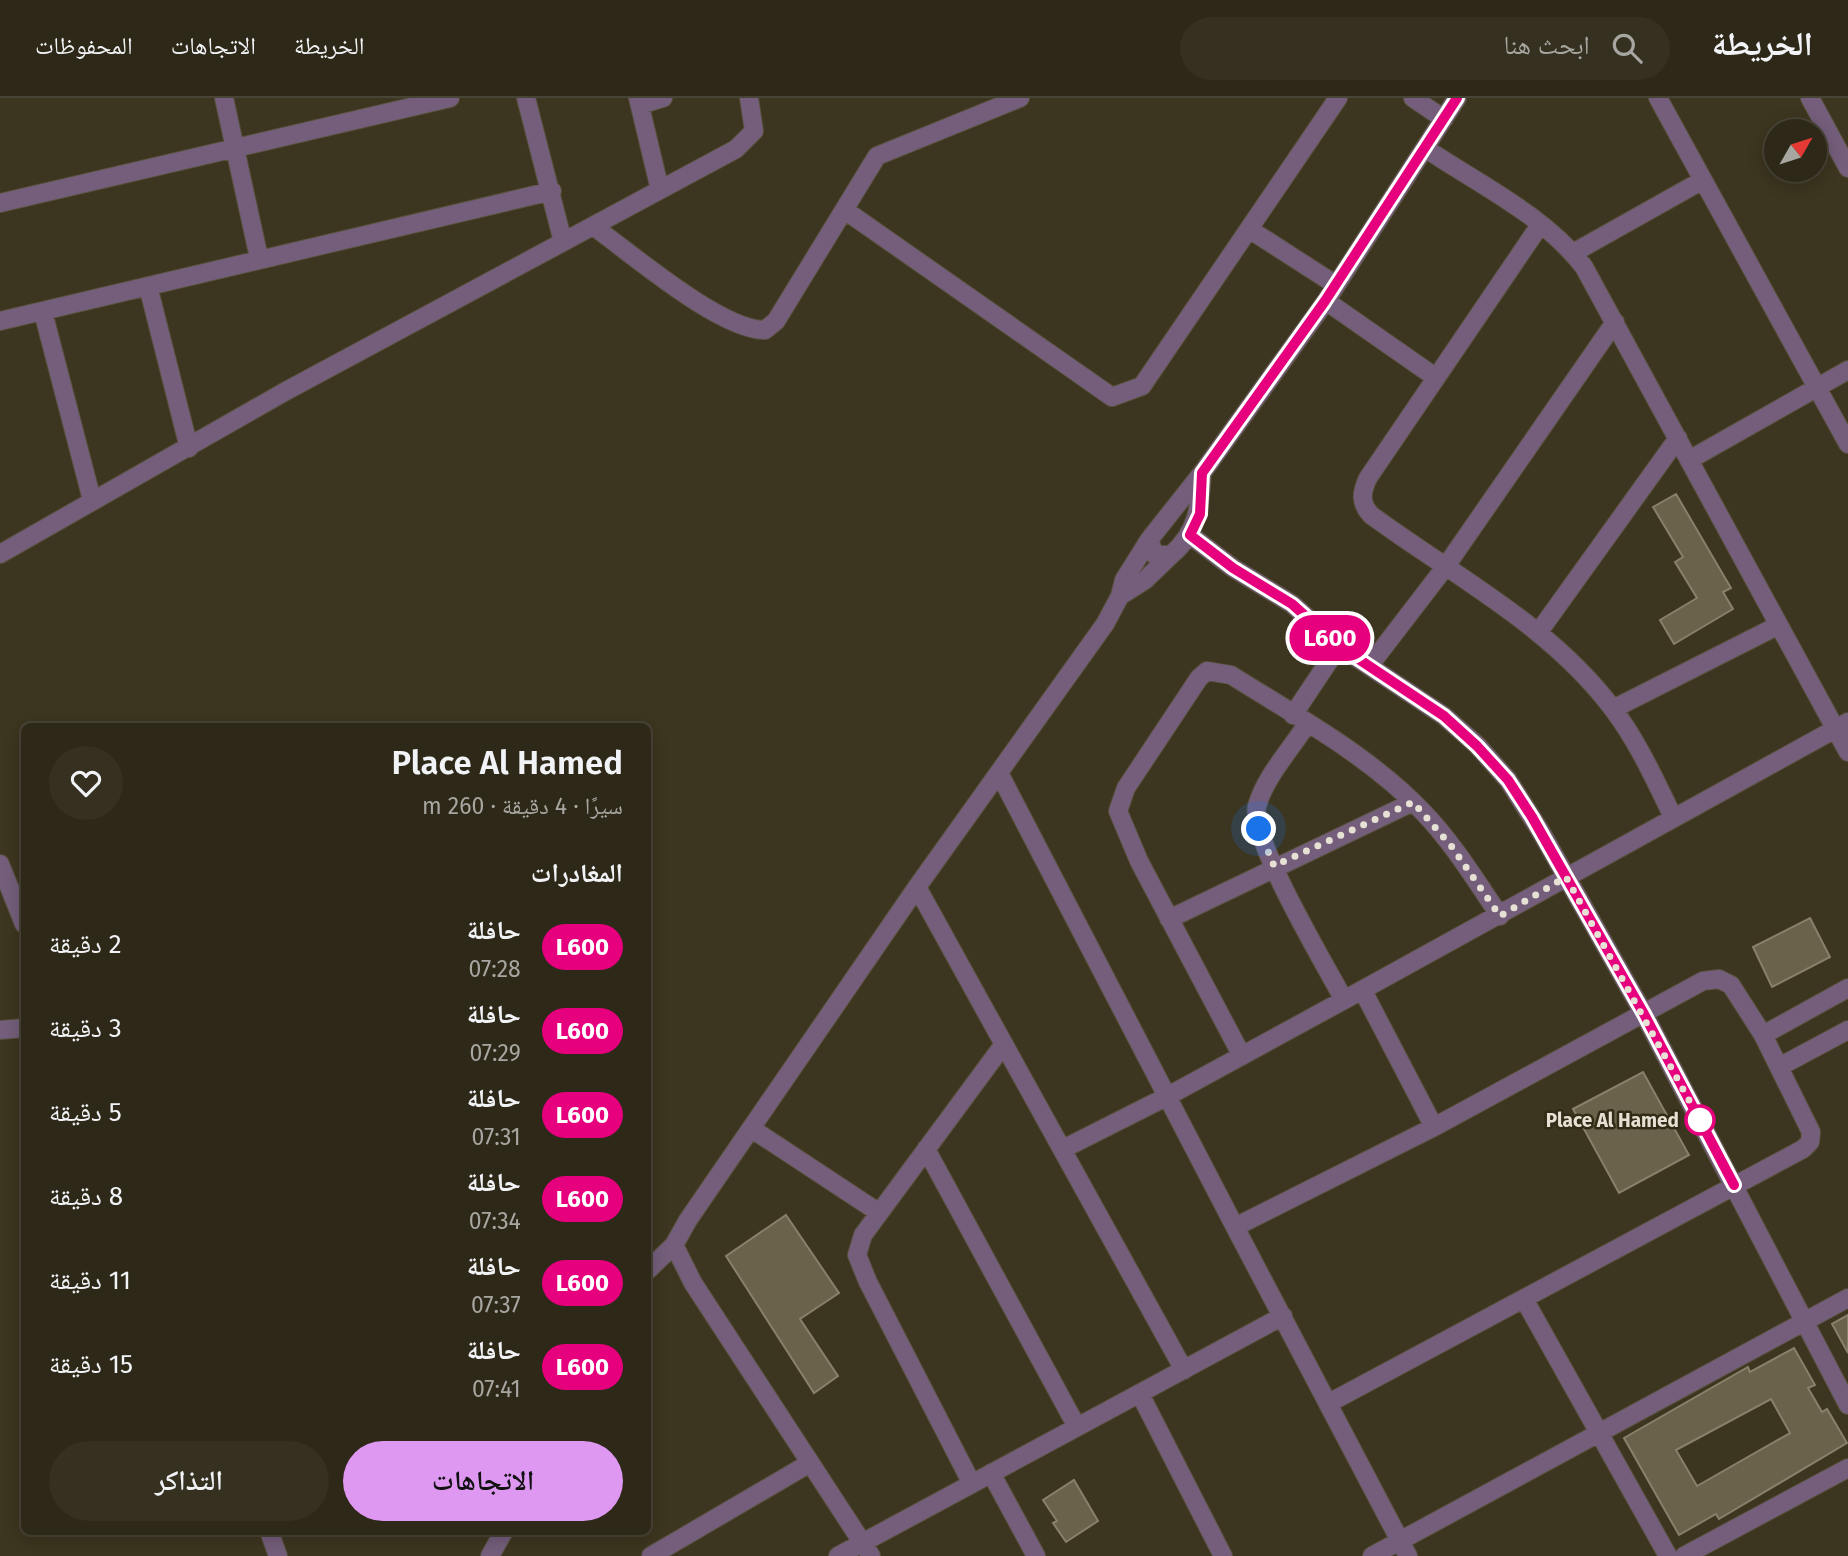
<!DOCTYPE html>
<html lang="ar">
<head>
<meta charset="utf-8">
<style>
  body { margin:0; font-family:"Fira Sans","Noto Naskh Arabic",sans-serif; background:#353020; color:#f1f3f6; direction:rtl; height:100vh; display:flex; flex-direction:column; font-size:26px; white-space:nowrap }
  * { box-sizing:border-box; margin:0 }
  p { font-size:23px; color:#a7a6a1 }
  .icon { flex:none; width:38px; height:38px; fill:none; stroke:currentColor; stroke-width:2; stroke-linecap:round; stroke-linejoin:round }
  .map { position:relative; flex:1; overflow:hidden; direction:ltr }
  .details { position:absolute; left:21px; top:625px; width:630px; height:812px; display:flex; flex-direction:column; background:#2d2817; border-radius:10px; box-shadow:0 4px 18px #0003,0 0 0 2px #484436; direction:rtl }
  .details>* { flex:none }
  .badge { padding:0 14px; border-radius:23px; font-size:24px; line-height:46px }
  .needle { width:46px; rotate:51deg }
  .fabs { position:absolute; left:1764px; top:21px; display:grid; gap:14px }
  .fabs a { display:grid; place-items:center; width:63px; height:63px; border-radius:50%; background:#2d2817; box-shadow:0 4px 18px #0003,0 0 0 2px #484436; font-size:35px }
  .you { position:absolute; width:35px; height:35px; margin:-18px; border:5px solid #fff; border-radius:50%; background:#1a73e8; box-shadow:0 0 0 10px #1a73e833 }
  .map>.badge { position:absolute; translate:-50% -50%; box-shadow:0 0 0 4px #fff }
  h2 { padding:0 28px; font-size:26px; line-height:63px }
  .round { display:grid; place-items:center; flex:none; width:74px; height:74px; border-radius:37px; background:#353020 }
  .head { display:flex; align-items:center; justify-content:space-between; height:119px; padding:0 28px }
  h1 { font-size:33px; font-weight:600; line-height:52px }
  .button { display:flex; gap:14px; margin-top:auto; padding:14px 28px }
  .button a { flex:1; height:80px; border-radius:42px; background:#de98f2; color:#111; font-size:28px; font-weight:600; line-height:80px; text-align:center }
  .button a+a { background:#353020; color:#f1f3f6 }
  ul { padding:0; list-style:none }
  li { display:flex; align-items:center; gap:21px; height:84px; padding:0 28px }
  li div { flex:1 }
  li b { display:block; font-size:26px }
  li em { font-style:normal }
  li .badge { min-width:77px; font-weight:700; text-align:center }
  header { display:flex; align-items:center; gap:42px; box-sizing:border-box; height:98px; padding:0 35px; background:#2d2817; border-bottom:2px solid #484436 }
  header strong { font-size:33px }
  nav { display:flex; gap:38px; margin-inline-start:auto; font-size:24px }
  .search { width:490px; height:63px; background:#353020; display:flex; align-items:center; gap:18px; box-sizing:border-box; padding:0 24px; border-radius:38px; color:#a7a6a1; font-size:26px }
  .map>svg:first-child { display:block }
  .building { fill:#6a624b; stroke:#898069; stroke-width:2; fill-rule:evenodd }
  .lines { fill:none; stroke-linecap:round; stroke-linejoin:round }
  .minor-casing { stroke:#57513c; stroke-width:20 }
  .minor { stroke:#745e7b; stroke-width:18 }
  .line-casing { stroke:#fff; stroke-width:16 }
  .line { stroke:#e6007e; stroke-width:10 }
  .walk { stroke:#e6e1d4; stroke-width:7; stroke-dasharray:0 12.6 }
  .stop-dot { fill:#fff; stroke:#e6007e; stroke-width:3.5 }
  .labels { text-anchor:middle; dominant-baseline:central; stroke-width:5; stroke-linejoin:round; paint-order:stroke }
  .stop-label { font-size:19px; font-weight:bold; fill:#e6e1d4; stroke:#322b16; text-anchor:end }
</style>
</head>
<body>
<header>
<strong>الخريطة</strong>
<div class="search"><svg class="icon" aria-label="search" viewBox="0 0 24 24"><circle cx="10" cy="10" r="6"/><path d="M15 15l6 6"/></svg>ابحث هنا</div>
<nav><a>الخريطة</a><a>الاتجاهات</a><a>المحفوظات</a></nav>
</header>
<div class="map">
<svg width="1848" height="1458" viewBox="0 0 1848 1458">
  <rect width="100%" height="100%" fill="#3c351f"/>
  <!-- building -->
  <path class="building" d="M1676,396l55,94 -8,4 10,17 -59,35 -14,-24 37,-22 -22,-36 8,-5 -30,-50z
    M1810,820l20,39 -58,30 -19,-40z
    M1643,974l46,83 -70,38 -46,-84z
    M786,1117l53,78 -39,26 38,57 -24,17 -88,-137z
    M1848,1217v38l-16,-29z
    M1794,1250l21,37 -7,3 14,24 5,-3 20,34 -128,76 -3,-5 -37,21 -55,-97 124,-71 2,5zM1771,1301l19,34 -93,53 -21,-36z
    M1074,1382l24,41 -32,21 -13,-19 4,-2 -14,-21z"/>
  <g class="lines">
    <defs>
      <path id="minor" d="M224,0l35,160
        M526,0l37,144
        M638,0l22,92
        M1413,0l31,21
        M1658,0l190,346
        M1810,0l38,70
        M640,7l23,-7
        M1425,50c53,36 119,67 159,119l264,485
        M0,105l450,-105
        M846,113l266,186 30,-11 196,-288
        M1540,127l-172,253c-7,15 -8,25 3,37 83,61 179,110 242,194 25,33 42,71 60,108
        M593,128c39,28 127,104 172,104l11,-9 101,-165 143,-58
        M1249,131l87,56
        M1573,155l130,-73
        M148,188l41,162
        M1326,203l109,76
        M43,214l49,188
        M0,223l552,-130
        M1689,362l159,-90
        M1202,375c-2,33 -4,59 -31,82h-16l-6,-15 53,-67 124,-172 131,-203
        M1190,437l43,33 59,36 47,42 105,70 33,29 31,35 33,52 103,182 204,391
        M0,456l286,-163 450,-242 18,-18 -5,-33
        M1120,498l25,-16 26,-25
        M1538,535l140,-195
        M1370,567l76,-99 169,-244
        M1613,611l166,-84
        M1293,617l46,-69
        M1307,626c-16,25 -42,53 -50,82 -8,32 69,160 87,194l504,-278
        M999,675l236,454 199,-100 269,-146 16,-2 12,6 32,50 48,97 -1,10 -7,7 -474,254
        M0,766l24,60
        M917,789l267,483
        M1169,821l244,-117
        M1363,893l71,136
        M0,932l24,-2
        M1763,937l85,-47
        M1242,958l-103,-195 -21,-50 8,-23 73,-110 8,-7 24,4c65,41 139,81 192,137 30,31 53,69 77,104
        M1779,969l69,-37
        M752,1031l126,83
        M926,1051l151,278
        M1063,1051l105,-53 176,-96
        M1235,1129l173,329
        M674,1147l19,38 178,273
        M648,1172l26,-25 14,-25 229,-333 188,-263 15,-28 4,-16 25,-40
        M1524,1201l144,257
        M1140,1296l83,162
        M991,1375l45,83
        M972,1386l-104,-202 -11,-27 6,-20 141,-191
        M269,1433l9,25
        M490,1458l14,-25
        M651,1458l159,-93
        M838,1458l445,-240
        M1372,1458l476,-258
        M1684,1458l164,-88"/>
    </defs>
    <!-- minor casing -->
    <use href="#minor" class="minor-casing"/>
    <!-- minor -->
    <use href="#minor" class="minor"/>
  </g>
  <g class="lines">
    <defs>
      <path id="line" d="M1457,0l-132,203 -123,172 -2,41 -10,21 43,33 59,36 47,42 105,70 33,30 31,34 24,37 112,197 90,171"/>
    </defs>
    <!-- line casing -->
    <use href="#line" class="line-casing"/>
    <!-- line -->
    <use href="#line" class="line"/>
    <!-- walk -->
    <path class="walk" d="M1259,731l15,37 139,-64 39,45 48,69 66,-39 134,243"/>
  </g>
  <!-- markers -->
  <circle class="stop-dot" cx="1700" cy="1022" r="14"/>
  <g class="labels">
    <!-- stop labels -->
    <g class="stop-label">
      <text x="1679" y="1022">Place Al Hamed</text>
    </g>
  </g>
</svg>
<div class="fabs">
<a><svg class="needle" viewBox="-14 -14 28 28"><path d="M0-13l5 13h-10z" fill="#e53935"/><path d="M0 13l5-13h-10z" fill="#a7a6a1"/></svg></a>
</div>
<div class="you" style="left:1259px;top:731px"></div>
<b class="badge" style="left:1330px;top:540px;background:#e6007e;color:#fff">L600</b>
<section class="details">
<div class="head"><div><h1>Place Al Hamed</h1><p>سيرًا · 4 دقيقة · 260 m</p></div><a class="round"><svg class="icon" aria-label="heart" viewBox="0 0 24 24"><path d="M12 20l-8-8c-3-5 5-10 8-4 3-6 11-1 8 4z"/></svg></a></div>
<h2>المغادرات</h2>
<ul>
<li><span class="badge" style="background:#e6007e;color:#fff">L600</span><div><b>حافلة</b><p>07:28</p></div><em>2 دقيقة</em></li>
<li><span class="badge" style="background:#e6007e;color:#fff">L600</span><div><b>حافلة</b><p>07:29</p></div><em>3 دقيقة</em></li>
<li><span class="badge" style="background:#e6007e;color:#fff">L600</span><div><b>حافلة</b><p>07:31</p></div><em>5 دقيقة</em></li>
<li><span class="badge" style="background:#e6007e;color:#fff">L600</span><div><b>حافلة</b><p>07:34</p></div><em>8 دقيقة</em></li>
<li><span class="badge" style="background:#e6007e;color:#fff">L600</span><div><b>حافلة</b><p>07:37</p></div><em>11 دقيقة</em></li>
<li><span class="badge" style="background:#e6007e;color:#fff">L600</span><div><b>حافلة</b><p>07:41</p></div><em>15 دقيقة</em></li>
</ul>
<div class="button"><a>الاتجاهات</a><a>التذاكر</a></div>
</section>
</div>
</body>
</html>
